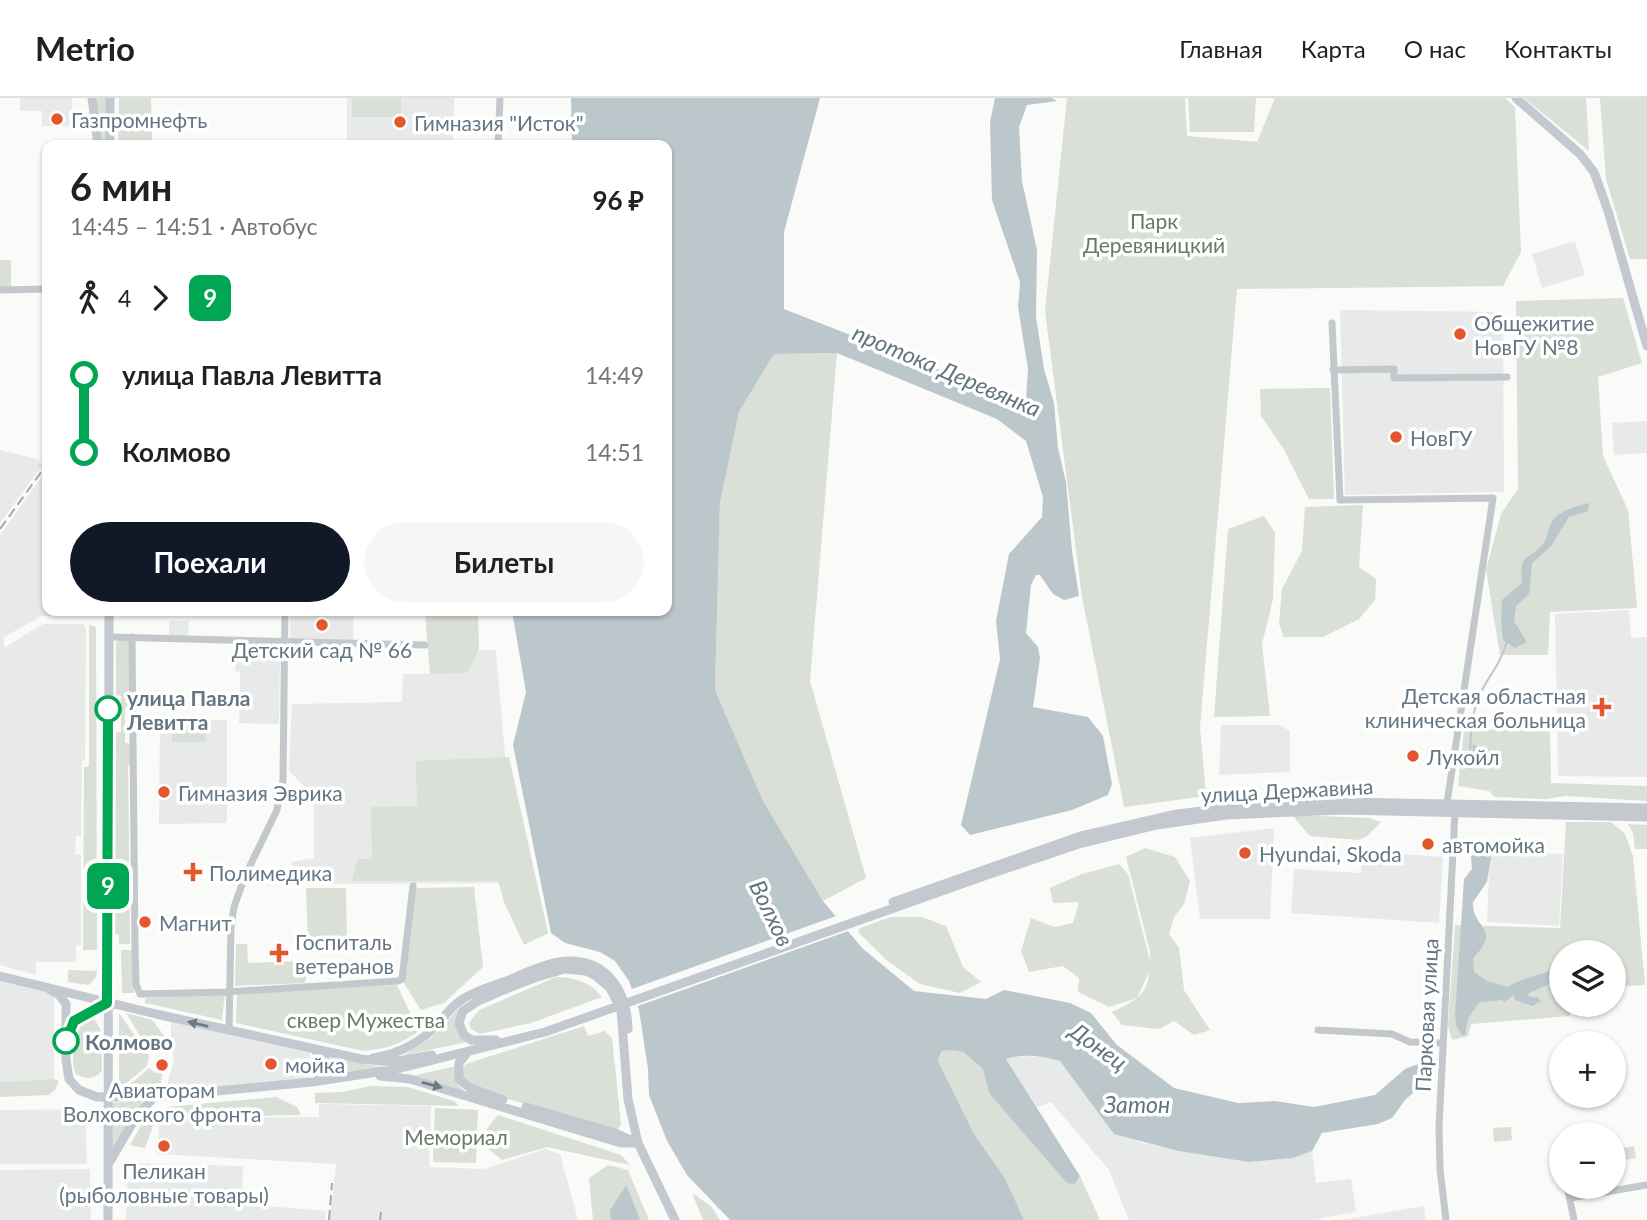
<!DOCTYPE html>
<html lang="ru">
<head>
<meta charset="utf-8">
<style>
  body { margin:0; font-family:Lato,sans-serif; background:#f6f6f6; color:#202124; height:100vh; display:flex; flex-direction:column; font-size:26px; white-space:nowrap }
  * { box-sizing:border-box; margin:0 }
  p { font-size:23px; color:#757577 }
  .icon { flex:none; width:38px; height:38px; fill:none; stroke:currentColor; stroke-width:2; stroke-linecap:round; stroke-linejoin:round }
  .map { position:relative; flex:1; overflow:hidden }
  .details { position:absolute; left:42px; top:42px; width:630px; height:476px; display:flex; flex-direction:column; background:#fff; border-radius:14px; box-shadow:0 2px 5px #0004 }
  .details>* { flex:none }
  .badge { padding:0 14px; border-radius:10px; font-size:24px; line-height:46px }
  .controls { position:absolute; left:1549px; top:842px; display:grid; gap:14px }
  .controls a { display:grid; place-items:center; width:77px; height:77px; border-radius:50%; background:#fff; box-shadow:0 2px 5px #0004; font-size:35px }
  .map>.badge { position:absolute; translate:-50% -50%; box-shadow:0 0 0 4px #fff }
  .legs { display:flex; align-items:center; gap:10px; height:77px; padding:0 28px; font-size:23px }
  .legs p { margin-inline-start:auto }
  .summary { display:flex; align-items:center; justify-content:space-between; height:119px; padding:0 28px }
  h1 { font-size:38px; font-weight:700; line-height:52px }
  .cta { display:flex; gap:14px; margin-top:auto; padding:14px 28px }
  .cta a { flex:1; height:80px; border-radius:42px; background:#111827; color:#fff; font-size:28px; font-weight:700; line-height:80px; text-align:center }
  .cta a+a { background:#f6f6f6; color:#202124 }
  ul { padding:0 28px; list-style:none }
  li { display:flex; align-items:center; gap:24px; height:77px; font-size:26px }
  li i { display:grid; place-items:center; width:10px; height:100%; margin:0 9px; background:currentColor }
  li i::after { content:''; width:18px; height:18px; margin:-9px; border:5px solid; border-radius:50%; background:#fff }
  li p { margin-inline-start:auto }
  li:first-child i { background:linear-gradient(#0000 50%,currentColor 0) }
  li:last-child i { background:linear-gradient(currentColor 50%,#0000 0) }
  header { display:flex; align-items:center; gap:42px; box-sizing:border-box; height:98px; padding:0 35px; background:#fff; border-bottom:2px solid #e0e0e0 }
  header strong { font-size:33px }
  nav { display:flex; gap:38px; margin-inline-start:auto; font-size:24px }
  .map>svg:first-child { display:block }
  .built { fill:#e8e9e9 }
  .green { fill:#dadfd7 }
  .water { fill:#bbc7cb }
  .pier { fill:#fafaf8 }
  .lines { fill:none; stroke-linecap:round; stroke-linejoin:round }
  .stream { stroke:#bbc7cb; stroke-width:2 }
  .minor { stroke:#c3c8cc; stroke-width:7 }
  .major { stroke:#c3c9ce; stroke-width:9 }
  .rail { stroke:#a2aab0; stroke-width:2; stroke-dasharray:10 5; stroke-linecap:butt }
  .oneway { fill:#6a7a87 }
  .line-1-casing { stroke:#fff; stroke-width:16 }
  .line-1 { stroke:#00a651; stroke-width:10 }
  .poi-dot { fill:#e4572e; stroke:#fff; stroke-width:2.5 }
  .stop-1-dot { fill:#fff; stroke:#00a651; stroke-width:3.5 }
  .labels { text-anchor:middle; dominant-baseline:central; stroke-width:7; stroke-linejoin:round; paint-order:stroke }
  .poi-label { font-size:21px; fill:#657683; stroke:#fff; text-anchor:start }
  .park-label { font-size:21px; fill:#687a64; stroke:#fff }
  .stop-label { font-size:21px; font-weight:bold; fill:#657683; stroke:#fff; text-anchor:start }
  .street-label { font-size:21px; fill:#657683; stroke:#fff }
  .water-label { font-size:23px; font-style:italic; fill:#60757c; stroke:#fff }
</style>
</head>
<body>
<header>
<strong>Metrio</strong>
<nav><a>Главная</a><a>Карта</a><a>О нас</a><a>Контакты</a></nav>
</header>
<div class="map">
<svg width="1647" height="1122" viewBox="0 0 1647 1122">
  <rect width="100%" height="100%" fill="#fafaf8"/>
  <!-- built -->
  <path class="built" d="M20,0h52v28h-30v-15h-22z
    M347,0h107l-1,47h-106z
    M1575,143l10,34 -43,13 -10,-34z
    M1340,212l163,2 1,180 -159,3z
    M1647,323v32l-33,2 -2,-32z
    M0,352l37,9 6,6 -43,58z
    M47,371v142h44v4l-49,1 -38,21v11l39,-24h41l2,7 -1,129 -3,1 -1,75h-5l-1,18 6,1v90l-5,1v16h-40v13l-36,-10v-430z
    M1629,512l2,28 16,-1v140l-89,-1 -3,-162z
    M290,513h64l-1,29 -63,-1z
    M169,523h20l-1,16 -19,-1z
    M236,549l44,1 -1,76 -40,-1 1,-51 -5,-1z
    M479,552h17l20,233 -223,1 -1,-22 22,-4v-53l-7,-16 -18,-18 3,-67 110,-2 1,-28 64,-1z
    M160,621l67,1v103l-68,1z
    M1221,627h59l10,6v41l-71,3z
    M1274,730l-4,91h-70l-10,-81z
    M1362,753l81,6 -4,66 -148,-10 3,-44 67,4z
    M1490,753l73,3 -4,72 -72,-4z
    M0,880l48,13 6,5v83l-54,3z
    M171,922l139,32 -2,28 -140,12v-11l6,-20 -3,-17z
    M1014,958l34,1 12,4 79,81 39,9 71,11 44,-4 19,-7 4,32 35,-4 5,33 -44,8h-183l-20,-50 -58,-68 -14,5 -31,-48z
    M319,1006l112,2 -2,61 55,2 61,-20 15,5 18,66h-248l6,-56 -178,-10 1,-36 160,-1z
    M85,1011l2,55h-87v-54z
    M128,1065l115,3 -1,38 84,7 -1,9h-199z
    M90,1071l1,51h-91v-50z
    M1424,1108l2,14h-84z"/>
  <!-- green -->
  <path class="green" d="M96,0h12l-1,47h-5z
    M119,0h32l1,47h-34z
    M352,0h49v19h-49z
    M1067,0h118l2,38 70,6 18,-44h230l10,9 6,145 -18,34 -266,3 -37,438 6,69 -82,11 -42,-210 -37,-286z
    M1188,0h68l-2,34h-64z
    M1524,0h62l3,53z
    M1600,0h47v161h-17l-24,-80z
    M0,162h11v27h-11z
    M1623,200l19,65 -44,14 5,79 25,54 9,98 -87,4 -2,43h-48l-14,-85 15,-56 17,-25 -2,-188z
    M837,255l-27,328 56,197 -43,23 -60,-100 -48,-111 5,-187 19,-91 35,-58z
    M1330,290l4,111h-25l-26,-51 -22,-32 -1,-27z
    M1363,407l-4,62 17,12 -1,21 -16,19 -36,18h-39l-5,-13 3,-35 20,-38 3,-44z
    M1264,418l11,17 -2,66 -11,45 8,72 -56,1 14,-188z
    M441,513h37l1,39 -12,23 -37,1 -5,-61z
    M89,527l7,2 1,323h-14l1,-183 5,-1z
    M116,543h15v66l-6,1v35l6,1v21h-3l2,179h-11v-9l-4,-1v-202h6v-36l-5,-1z
    M172,622h35l-1,22h-34z
    M1550,629l1,56 96,3v15l-81,-5 -20,3 -51,-2 -6,-6 -31,-5 6,-55z
    M509,659l39,176 -24,12 -20,-43 -6,-21h-146l6,-22h14l-1,-52 46,-1 -1,-45z
    M1292,717l77,3 12,4 -15,15 -7,3 -49,-4z
    M1566,724h45l14,12 8,22 12,129 -31,2v-35h-53v52l8,1 1,11 -99,8 -3,12 -16,4 -4,-14 7,-101 105,3z
    M1628,726l19,1v24h-12l-2,-16z
    M1145,750l30,9 15,24 -6,23 -10,13 -5,17 10,14 5,42 26,40 -16,5 -20,-14 -15,8 -37,-4 -10,-13c20,-10 36,-16 37,-40l-12,26 -28,9 -31,-15 1,-14 -16,-12 -34,6 -8,-21 10,-33 23,9 19,-4 6,-21 -26,1 -3,-15 32,-14 37,-10 9,10 22,87v-9l-24,-95z
    M474,789l9,80 -39,36 -23,7 -18,-28 12,-94z
    M306,790h40l1,56 -39,2z
    M891,819h31l24,9 17,41 18,15 -21,11 -40,-9 -35,-25 -27,-27 2,-4z
    M236,846h11l1,19 58,-2v19l-2,3 -69,3z
    M121,852h13v43h-12z
    M68,872l29,1 -1,6 -7,8 -21,-3z
    M556,879c20,1 33,4 46,20l-71,26 -51,11 -9,-5 -2,-6 10,-13z
    M397,887l22,46c-18,13 -33,18 -55,20l-128,-28 1,-30z
    M225,896l-3,26 -77,-17v-5z
    M463,906l-5,13 9,25 -63,13 27,-17z
    M119,915l30,43 -2,10 -28,23z
    M126,915l26,7 14,18 -2,15 -5,-2 -8,3z
    M85,919l10,3 6,11 1,39c-7,10 -18,10 -27,3l-2,-10v-32l1,-5z
    M584,928l4,10 17,-5 7,7 9,86 -4,8 -129,-39 -25,-13 -1,-11 4,-5z
    M948,952l15,2 20,17 6,24 86,91 5,-8 20,44h-76l-19,-42 -31,-44 -36,-73 3,-9z
    M329,959l52,10 -54,10 4,-8z
    M456,968l1,17 8,9 -57,-15z
    M149,970l6,5 7,-1 -2,20 -40,1z
    M54,981l5,2 -4,9 -6,5 -49,2v-15z
    M370,988l38,1 46,14 5,5 -144,-3v-10l27,-1z
    M276,999l21,10 4,8 -140,2 6,-10z
    M143,1003l-32,51v-49z
    M435,1010l43,2 -2,53 -43,-1z
    M153,1012h6l-14,38 -15,-3 17,-30z
    M498,1017l123,40 9,10 -83,-18 -45,13 -14,-11 -1,-20z
    M1511,1029l1,13 -18,2 -1,-14z
    M1634,1048l2,12 -22,4v-12z
    M608,1067l20,5 21,50h-56l-4,-42z
    M692,1095l19,13 9,14h-17z"/>
  <!-- water -->
  <path class="water" d="M571,0h249l-36,134v77l227,89 15,1 2,-30 -10,-62 2,-25 -28,-82 -2,-78 5,-24h57l5,3 -30,4 -8,22 3,54 15,69 -1,67 8,52 10,34 4,45 8,34 6,69 7,45 -15,4 -11,-6 -13,-19h-4l-5,10 -5,48 12,14 2,11 -7,49 55,10 15,19 9,48 -4,11 -36,15 -102,25 -9,-10 39,-166 -4,-38 13,-67 33,-37 1,-20 -17,-56 -29,-22 -160,-66 -63,1 -35,58 -19,91 -5,187 48,111 60,100 39,47 52,43 72,8 18,-9 66,13 21,10 26,32 57,43 64,15 37,-2 39,6 61,-12 30,-26 13,-5 7,3 -3,18 -17,15 -13,18 -14,6 -56,9 -10,18 -19,7 -44,4 -71,-11 -64,-17 -54,-73c-16,-5 -37,-8 -54,-2l74,117 -5,8 -8,-1 -78,-90 -6,-24 -20,-17 -15,-2 -7,2 -3,9 36,73 31,44 19,42h-294l-43,-45 -20,-34 -18,-46 -1,-26 -9,-59 -10,-29 -14,-20 -15,-9 -35,-9 -14,-10 -38,-188 13,-53 -14,-81h155v-466h-95z
    M1589,405l-1,8 -19,6 -18,29 -19,17 -3,31 -13,12 -2,15 13,21 -12,6 -12,-8 -2,-18 1,-22 20,-17c-3,-33 7,-21 22,-40 4,-5 4,-14 7,-20 5,-11 27,-18 38,-20z
    M1473,646l9,6 13,1 1,2 -11,4 -5,8 -9,1z
    M1478,756l10,1 3,2 -4,25 -14,20c-2,26 30,26 0,56l1,14 13,9 20,6c13,-9 32,-10 47,-19l7,4v12h-11l-21,9 -1,3 10,2 3,3 -9,5 -17,-6 -2,-5 -8,7 -4,-2 -21,2c-8,9 -15,19 -14,32l-4,2 -6,-11 -1,-9 9,-137 8,-10 -1,-13z
    M625,1089h2l13,33h-29l-1,-10z"/>
  <!-- pier -->
  <path class="pier" d="M839,817l12,15 -216,77 -6,-17z"/>
  <g class="lines">
    <!-- stream -->
    <path class="stream" d="M1470,671c0,-24 0,-50 9,-73 9,-20 21,-30 28,-55"/>
    <!-- minor -->
    <path class="minor" d="M498,47l2,-47
      M0,192l47,-1
      M1332,225l8,177 153,-2 -46,305
      M1333,272l61,-1v9l113,-1
      M109,539l316,8
      M132,539l3,310 1,37 4,10 86,-2 172,-11 4,-2 11,-93
      M1318,932l74,4 18,8 32,1
      M229,933l2,-105 3,-19 11,-31 32,-66 6,-30 2,-169
      M1567,1088l7,34
      M1570,1100l77,-13
      M1446,1122l-6,-51 -1,-42 16,-315"/>
    <!-- major -->
    <path class="major" d="M92,0l6,47
      M1516,0l64,56 14,18 14,39 39,135
      M110,47v-47
      M893,804l188,-66 96,-22 50,-6 115,-6 305,6
      M0,878l156,38 205,45 31,3 40,-7
      M49,891l10,6 7,9v56l3,19 10,11 18,7h57l158,-15 85,-13 148,-37 439,-156 95,-32 78,-19 69,-10 116,-5 305,7
      M68,934c7,-17 23,-22 39,-29
      M496,942h-25l-7,-5 -5,-12 4,-12 15,-10 23,-10 36,-14 28,-8 21,2 10,5 14,12 11,22 7,89 10,44 37,77
      M316,953l8,5 3,12 -5,9 -5,3
      M468,954l-9,11v16l11,9 33,12
      M373,960c25,-4 48,-16 65,-34 7,-8 13,-17 22,-23 14,-10 33,-15 49,-21 16,-7 33,-15 50,-18 45,-7 68,27 69,67
      M380,978l30,3 191,58 20,6h17
      M526,1009l86,25 21,9
      M109,1065l27,-46 18,-20
      M108,1122l1,-609"/>
    <!-- rail -->
    <path class="rail" d="M0,431l47,-65
      M329,1122l3,-37
      M380,1122l1,-8"/>
  </g>
  <!-- one-way arrows -->
  <defs><path id="oneway-solid" d="M-6-.8H1V-3.2L6.5 0L1 3.2V.8H-6Z" transform="scale(1.75)"/></defs>
  <g class="oneway">
    <use href="#oneway-solid" transform="translate(198 926) rotate(-167)"/>
    <use href="#oneway-solid" transform="translate(432 987) rotate(15)"/>
  </g>
  <g class="lines">
    <defs>
      <path id="line-1" d="M66,943l8,-20 33,-18 1,-294"/>
    </defs>
    <!-- line-1 casing -->
    <use href="#line-1" class="line-1-casing"/>
    <!-- line-1 -->
    <use href="#line-1" class="line-1"/>
  </g>
  <!-- markers -->
  <g class="poi-dot">
    <circle cx="57" cy="21" r="7"/>
    <circle cx="400" cy="24" r="7"/>
    <circle cx="1460" cy="236" r="7"/>
    <circle cx="1396" cy="339" r="7"/>
    <circle cx="322" cy="527" r="7"/>
    <path d="M1598.5 598.5h7v7h7v7h-7v7h-7v-7h-7v-7h7z"/>
    <circle cx="1413" cy="658" r="7"/>
    <circle cx="164" cy="694" r="7"/>
    <circle cx="1428" cy="746" r="7"/>
    <circle cx="1245" cy="755" r="7"/>
    <path d="M189.5 763.5h7v7h7v7h-7v7h-7v-7h-7v-7h7z"/>
    <circle cx="145" cy="824" r="7"/>
    <path d="M275.5 844.5h7v7h7v7h-7v7h-7v-7h-7v-7h7z"/>
    <circle cx="271" cy="966" r="7"/>
    <circle cx="162" cy="967" r="7"/>
    <circle cx="164" cy="1048" r="7"/>
  </g>
  <g class="stop-1-dot">
    <circle cx="108" cy="611" r="12"/>
    <circle cx="66" cy="943" r="12"/>
  </g>
  <g class="labels">
    <!-- poi labels -->
    <g class="poi-label">
      <text x="71" y="21">Газпромнефть</text>
      <text x="414" y="24">Гимназия "Исток"</text>
      <text x="1474" y="224">Общежитие<tspan x="1474" dy="24">НовГУ №8</tspan></text>
      <text x="1410" y="339">НовГУ</text>
      <text x="322" y="551" text-anchor="middle">Детский сад № 66</text>
      <text x="1586" y="597" text-anchor="end">Детская областная<tspan x="1586" dy="24">клиническая больница</tspan></text>
      <text x="1427" y="658">Лукойл</text>
      <text x="178" y="694">Гимназия Эврика</text>
      <text x="1442" y="746">автомойка</text>
      <text x="1259" y="755">Hyundai, Skoda</text>
      <text x="209" y="774">Полимедика</text>
      <text x="159" y="824">Магнит</text>
      <text x="295" y="843">Госпиталь<tspan x="295" dy="24">ветеранов</tspan></text>
      <text x="285" y="966">мойка</text>
      <text x="162" y="991" text-anchor="middle">Авиаторам<tspan x="162" dy="24">Волховского фронта</tspan></text>
      <text x="164" y="1072" text-anchor="middle">Пеликан<tspan x="164" dy="24">(рыболовные товары)</tspan></text>
    </g>
    <!-- park labels -->
    <g class="park-label">
      <text x="1154" y="122">Парк<tspan x="1154" dy="24">Деревяницкий</tspan></text>
      <text x="366" y="921">сквер Мужества</text>
      <text x="456" y="1038">Мемориал</text>
    </g>
    <!-- stop labels -->
    <g class="stop-label">
      <text x="127" y="599">улица Павла<tspan x="127" dy="24">Левитта</tspan></text>
      <text x="85" y="943">Колмово</text>
    </g>
    <!-- street labels -->
    <g class="street-label">
      <text transform="translate(1287 692) rotate(-3)">улица Державина</text>
      <text transform="translate(1426 917) rotate(-87)">Парковая улица</text>
    </g>
    <!-- water labels -->
    <g class="water-label">
      <text transform="translate(947 272) rotate(23)">протока Деревянка</text>
      <text transform="translate(772 815) rotate(64)">Волхов</text>
      <text transform="translate(1099 948) rotate(36)">Донец</text>
      <text x="1137" y="1006">Затон</text>
    </g>
  </g>
</svg>
<div class="controls">
<a><svg class="icon" aria-label="layers" viewBox="0 0 24 24"><path d="M12 4l9 5-9 5-9-5zM3 14l9 5 9-5"/></svg></a>
<a>+</a>
<a>−</a>
</div>
<b class="badge" style="left:108px;top:788px;background:#00a651;color:#fff">9</b>
<section class="details">
<div class="summary"><div><h1>6 мин</h1><p>14:45 – 14:51 · Автобус</p></div><b>96 ₽</b></div>
<div class="legs"><svg class="icon" aria-label="walk" viewBox="0 0 24 24"><circle cx="13" cy="4" r="2"/><path d="M13 8l-2 6 4 7M11 14l-3 7M7 12l3-4h3l4 4"/></svg>4<svg class="icon" aria-label="forward" viewBox="0 0 24 24"><path d="M9 5l7 7-7 7"/></svg><b class="badge" style="background:#00a651;color:#fff">9</b></div>
<ul>
<li><i style="color:#00a651"></i><b>улица Павла Левитта</b><p>14:49</p></li>
<li><i style="color:#00a651"></i><b>Колмово</b><p>14:51</p></li>
</ul>
<div class="cta"><a>Поехали</a><a>Билеты</a></div>
</section>
</div>
</body>
</html>
